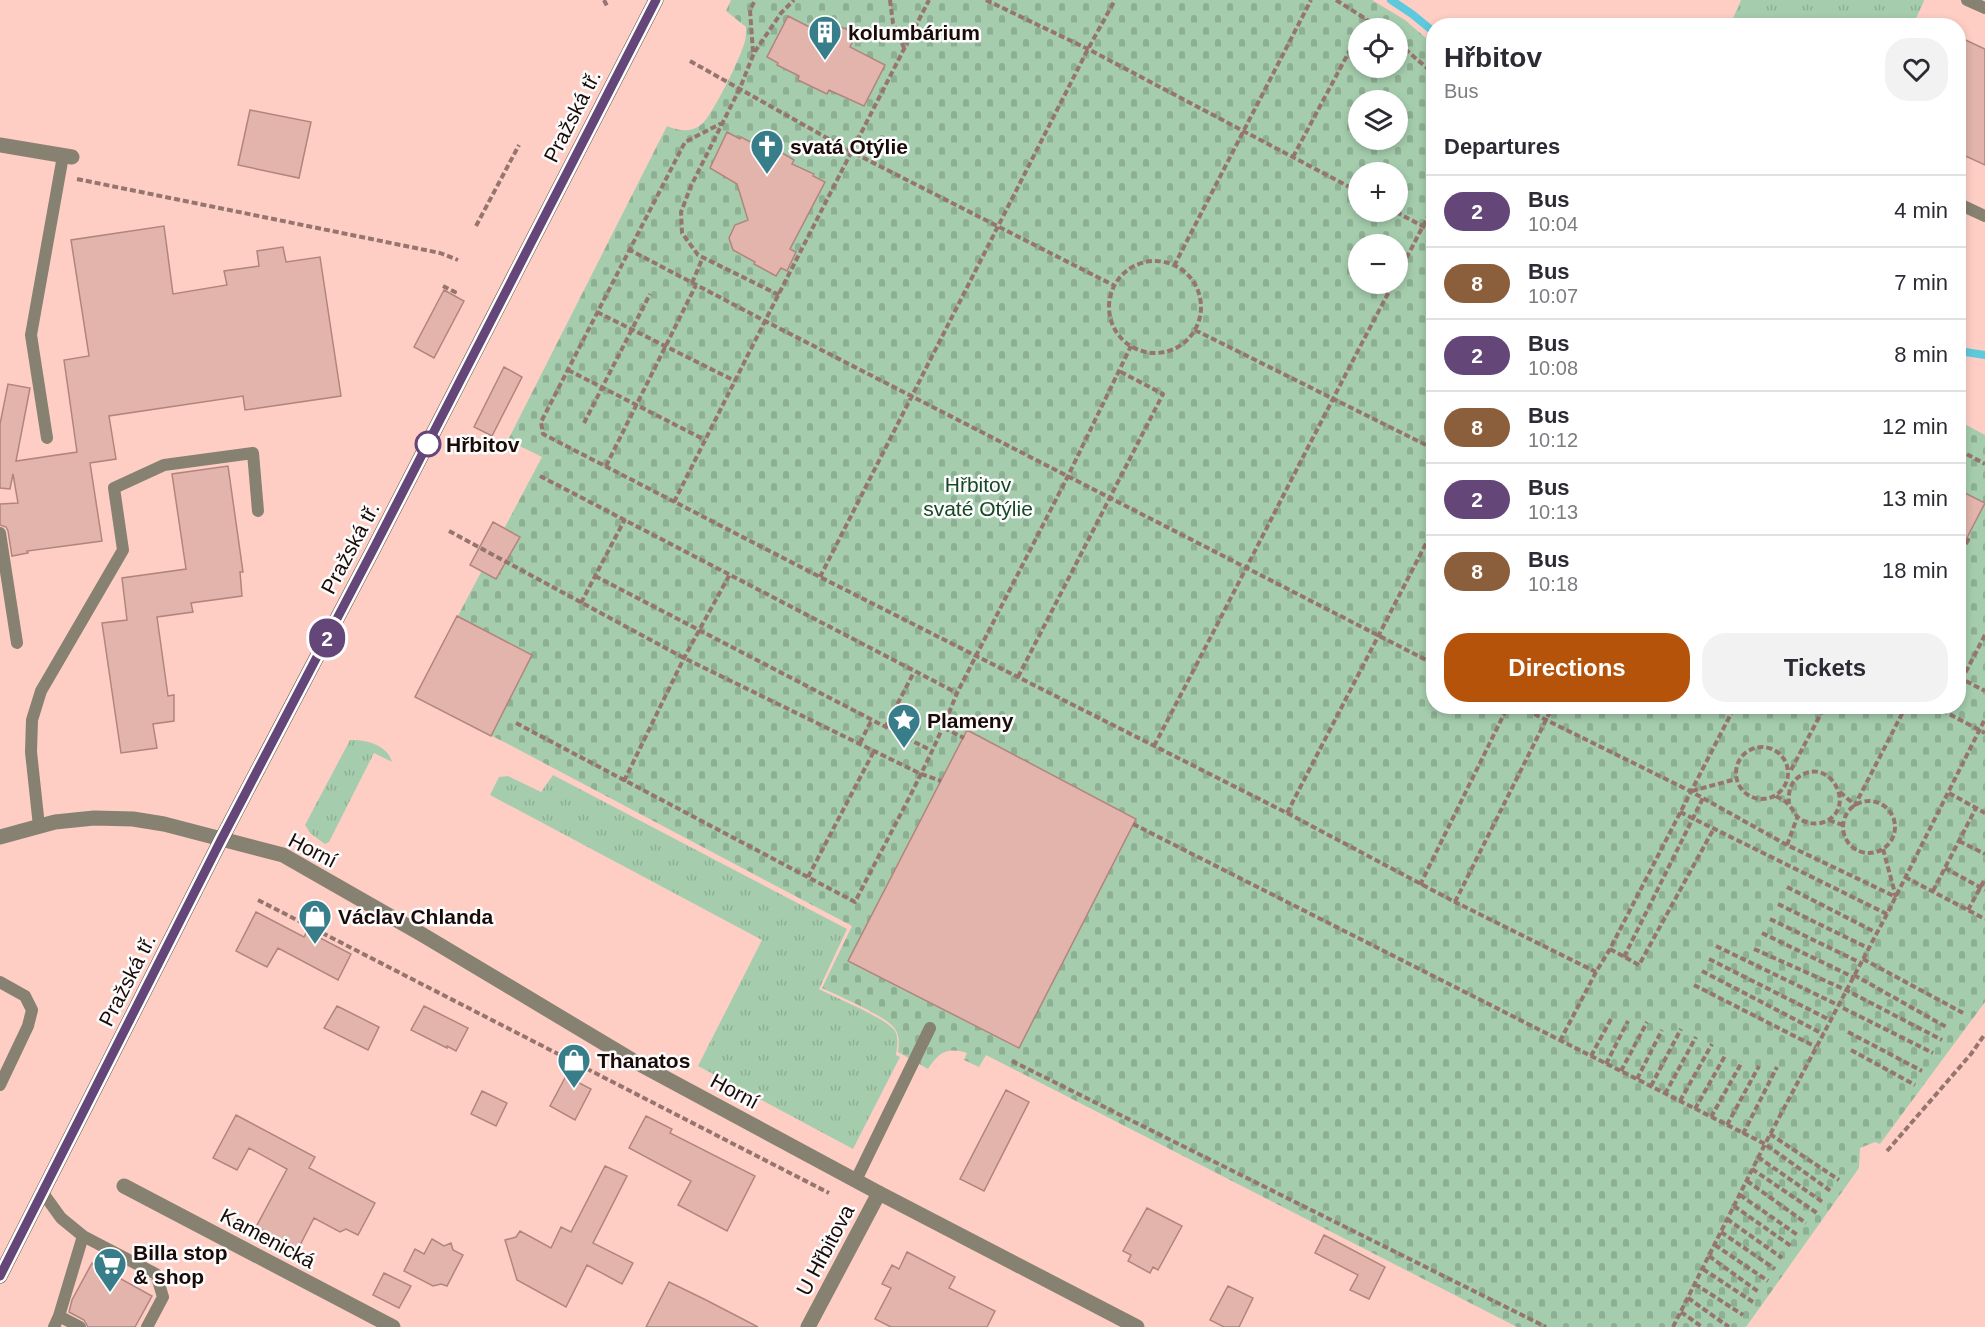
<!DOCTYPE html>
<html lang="en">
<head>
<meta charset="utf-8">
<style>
  body { margin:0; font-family:Helvetica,sans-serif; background:#f2f2f3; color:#2b2b33; height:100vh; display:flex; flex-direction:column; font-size:22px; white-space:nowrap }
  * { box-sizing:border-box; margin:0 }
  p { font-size:20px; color:#7c7c81 }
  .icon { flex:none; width:33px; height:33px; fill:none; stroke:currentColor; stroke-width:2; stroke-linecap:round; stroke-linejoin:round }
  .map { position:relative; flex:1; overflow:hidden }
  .details { position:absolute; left:1426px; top:18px; width:540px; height:696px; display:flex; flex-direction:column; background:#fff; border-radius:24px; box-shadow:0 3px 9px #0003 }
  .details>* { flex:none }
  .badge { padding:0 12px; border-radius:20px; font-size:21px; line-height:39px }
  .fabs { position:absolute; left:1348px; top:18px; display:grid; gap:12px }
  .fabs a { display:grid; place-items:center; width:60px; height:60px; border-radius:50%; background:#fff; box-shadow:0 3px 9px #0003; font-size:30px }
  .map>.badge { position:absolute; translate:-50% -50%; box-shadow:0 0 0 3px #fff }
  h2 { padding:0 18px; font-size:22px; line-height:54px }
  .round { display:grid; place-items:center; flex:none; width:63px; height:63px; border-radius:24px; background:#f2f2f3 }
  .summary { display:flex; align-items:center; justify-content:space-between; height:102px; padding:0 18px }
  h1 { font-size:28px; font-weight:600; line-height:45px }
  .primary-button { display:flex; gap:12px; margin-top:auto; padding:12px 18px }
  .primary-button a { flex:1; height:69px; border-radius:24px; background:#b45309; color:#fff; font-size:24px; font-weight:600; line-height:69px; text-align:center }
  .primary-button a+a { background:#f2f2f3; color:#2b2b33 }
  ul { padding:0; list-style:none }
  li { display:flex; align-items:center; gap:18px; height:72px; padding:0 18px; border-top:2px solid #e1e1e2 }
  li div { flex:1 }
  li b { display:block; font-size:22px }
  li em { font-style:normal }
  li .badge { min-width:66px; font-weight:700; text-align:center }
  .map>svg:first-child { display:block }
  .grass { fill:url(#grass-tufts) }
  .cemetery { fill:url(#cemetery-stones); fill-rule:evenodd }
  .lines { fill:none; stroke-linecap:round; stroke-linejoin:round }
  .stream { stroke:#5dc9dc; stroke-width:8 }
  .building { fill:#e2b4ab; stroke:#b1857d; stroke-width:1.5 }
  .path { stroke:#96756f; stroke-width:4; stroke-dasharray:6 3; stroke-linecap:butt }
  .service { stroke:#878171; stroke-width:12 }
  .minor { stroke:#878171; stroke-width:15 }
  .secondary { stroke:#605740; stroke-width:15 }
  .line-casing { stroke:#fff; stroke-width:14 }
  .line { stroke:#644678; stroke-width:9 }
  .stop-dot { fill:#fff; stroke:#644678; stroke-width:3 }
  .labels { text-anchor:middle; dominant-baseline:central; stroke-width:5; stroke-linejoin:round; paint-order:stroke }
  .poi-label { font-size:21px; font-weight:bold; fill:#1a0b08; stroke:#fcfcfc; text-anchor:start }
  .street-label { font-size:21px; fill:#1a0b08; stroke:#fcfcfc }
  .stop-label { font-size:21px; font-weight:bold; fill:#1a0b08; stroke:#fcfcfc; text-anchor:start }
  .park-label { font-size:21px; fill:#164826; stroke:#fcfcfc }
</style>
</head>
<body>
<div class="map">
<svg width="1985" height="1327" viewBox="0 0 1985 1327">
  <defs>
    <pattern id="grass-tufts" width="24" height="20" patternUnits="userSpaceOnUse" patternTransform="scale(1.5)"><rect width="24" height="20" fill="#a5cdad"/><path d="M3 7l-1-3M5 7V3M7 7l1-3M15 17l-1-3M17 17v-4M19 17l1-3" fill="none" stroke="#8daf93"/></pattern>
    <pattern id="cemetery-stones" width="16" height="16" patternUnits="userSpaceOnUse" patternTransform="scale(1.5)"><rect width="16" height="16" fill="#a5cdad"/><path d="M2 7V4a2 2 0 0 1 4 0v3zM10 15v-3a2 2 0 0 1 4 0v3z" fill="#8daf93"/></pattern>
  </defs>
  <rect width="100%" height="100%" fill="#fecec5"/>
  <!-- grass -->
  <path class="grass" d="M1741,0h183v1l-11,24h-183z
    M350,740c15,-1 38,5 42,22l-18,-9 -45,89 -4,2 -14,-10 -6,-9z
    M553,775l294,154 -28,60c15,8 69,30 76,42 4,7 2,16 1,24l4,2 -47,92 -155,-83 64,-126 -272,-145 9,-18 9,-1 33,16z"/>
  <!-- cemetery -->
  <path class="cemetery" d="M731,0h641l33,20 29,25v661h525v-285l26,14v567l-105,142 -5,-2 -15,6 -1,20 -113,159h-229l-531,-272 -7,12 -15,-7 3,-7c-20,-6 -28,-1 -39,16l-30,-17c1,-8 2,-16 -3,-23 -8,-13 -57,-33 -73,-41l30,-62 -346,-183 -91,-46 127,-240 -34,-17 159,-314c12,5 24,7 35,-2 11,-10 39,-67 43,-83 1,-4 1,-9 1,-14l-20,-16zM1359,28h39v40h-39zM1359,100h39v40h-39zM1359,172h39v40h-39zM1359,244h39v40h-39z"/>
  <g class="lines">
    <!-- stream -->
    <path class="stream" d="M1391,0l21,14 22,18
      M1959,351l26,4"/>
  </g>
  <!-- building -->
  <path class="building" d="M788,16l33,17 6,-13 29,14 -6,13 35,18 -21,41 -35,-16 -2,4 -29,-14 1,-4 -22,-11 1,-2 -11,-6z
    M1959,37l26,12v116l-26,-12z
    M250,110l61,12 -12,56 -61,-13z
    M727,132l13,7 1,-2 21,11 2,-3 7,1 23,14 -2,4 22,10 -1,2 12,6 -35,67 6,3 -9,19 -6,-3 -5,8 -22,-12 1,-2 -22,-12 -4,-12 6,-13 13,-5 -11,-36 -27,-16z
    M164,226l9,68 54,-9 -3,-14 35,-5 -2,-15 26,-4 3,15 34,-5 21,139 -96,14 -2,-14 -134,20 7,43 -26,4 12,78 -75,10 1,2 -16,3 -4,-25 -2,-4 -6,-2v-21l18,-1 -5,-29 -3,15 -10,-1v-64l8,-40 22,4 -14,73 61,-9 -13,-92 25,-4 -18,-116z
    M444,290l20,11 -30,57 -20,-11z
    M504,367l18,10 -30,59 -18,-9z
    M228,466l15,106h-3l2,24 -51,7 2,9 -36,5 11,79 6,-1v26l-21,3 4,24 -36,5 -19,-130 25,-3 -5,-42 64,-9 -14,-95z
    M1959,490l26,13 -26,50z
    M493,522l27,15 -24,42 -26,-14z
    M457,616l75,39 -41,81 -76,-39z
    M967,730l169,89 -117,229 -171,-87z
    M256,912l48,25 3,-6 44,23 -13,26 -60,-32 -11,19 -31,-16z
    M337,1006l42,21 -11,23 -44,-22z
    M424,1006l44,22 -12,23 -9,-5v2l-36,-18z
    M566,1076l25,13 -16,31 -25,-14z
    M1006,1090l23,12 -45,89 -24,-12z
    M482,1091l25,12 -11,23 -25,-12z
    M236,1115l79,42 -6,11 66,35 -17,32 -12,-6 -6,3 -26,-14 -16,31 -42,-22 31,-58 -38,-21 -12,22 -24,-12z
    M646,1116l26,13 -2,4 85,43 -28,55 -49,-26 13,-24 -62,-33z
    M605,1166l22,10 -34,67 40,20 -11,21 -35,-19 -21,42 -49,-27 -12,-40 11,-3 4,-6 31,17 10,-21 10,5z
    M1147,1208l35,18 -24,44 -5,-3 -3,6 -22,-12 3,-6 -8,-4z
    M1324,1235l61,32 -16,32 -19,-9 8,-15 -43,-22z
    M432,1239l12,7 7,-3 2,7 10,5 -16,31 -6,-2 -8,2 -29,-15 11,-22 9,5z
    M907,1252l48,25 -6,11 46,23 -8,16h-96l-16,-8 16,-31 -9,-4 10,-19 7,4z
    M92,1263l60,33 -17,31h-47l-4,-7 -15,-8 3,-12z
    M384,1273l27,13 -12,22 -26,-13z
    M669,1282l37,18 52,27h-112z
    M1228,1286l25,12 -14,29h-15l-14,-7z"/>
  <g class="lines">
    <!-- path -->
    <path class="path" d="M604,0l4,8
      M890,0l3,23 11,25
      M986,0l102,49 271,143
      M1336,0l44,28
      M1361,28l5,-9
      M1398,43l36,31
      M753,52l-3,-42 5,-10
      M690,61l162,91 263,134
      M724,122l-39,20 -144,280 2,12 277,143 467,236 168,89 141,70
      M1293,157l66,-124
      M77,179l363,74 18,7
      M1396,212l38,20
      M476,226l43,-81
      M628,249l137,72 669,343
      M1109 307a46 46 0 1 1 92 0a46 46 0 1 1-92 0Z
      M1174,266l137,-266
      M1398,274l36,-69
      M692,283l11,-26
      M443,286l12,6 -2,3
      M779,295l-81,-40 -16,-22 -1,-21 10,-26 49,-98 14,-35 27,-40 13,-13
      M597,312l138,69
      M1195,330l239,119
      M568,370l137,70
      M584,423l66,-129
      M1959,450l26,14
      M606,466l90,-181
      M540,476l417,217
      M674,502l91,-181 164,-321
      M449,531l235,127 237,116 20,7
      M1959,535l9,5 -9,16
      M595,576l337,175
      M820,577l268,-528 27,-49
      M581,603l44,-84
      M1985,635l-23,44 23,12
      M1018,677l145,-283 -44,-23
      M1518,706l174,86 95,53 109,52
      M1934,706l51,27
      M516,723l339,179c35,-69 74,-137 102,-209l111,-217 63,-130
      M885,728l29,-56
      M944,728l20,10
      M860,743l11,-22
      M1154,746c81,-154 158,-309 239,-462
      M1736 773a26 26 0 1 1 52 0a26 26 0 1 1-52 0Z
      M1791,770l34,-64
      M624,781l60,-123 46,-84
      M1692,791l44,-12
      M1840,792l15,13 51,-99
      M1949,793l36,20
      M1776,796c3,2 8,4 11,7 8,7 7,15 19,19 6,2 12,2 18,0 34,-13 7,-66 -24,-46 -10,6 -12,17 -11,28
      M1843 827a26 26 0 1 1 52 0a26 26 0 1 1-52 0Z
      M1680,812l207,102
      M1287,813l147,-285
      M1829,820l14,5
      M1133,824l632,320 122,-230 98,-195
      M1959,841l26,13
      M1787,845l10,-27
      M1883,849l13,48
      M1945,868l40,22
      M808,877l66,-126
      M1905,877l80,42
      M1420,885l88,-179
      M1787,887l90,46
      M1933,891l43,-83
      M258,900l571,293
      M1455,902l98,-196
      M1778,904l90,44
      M1968,910l17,-31
      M1770,919l91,44
      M1762,933l91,44
      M1716,946l122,59
      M1610,949l29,16 74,-135
      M1754,949l92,41 96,50
      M1624,957l79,-159
      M1709,959l121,61
      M1863,959l100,54
      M1702,971l121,63
      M1854,975l94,53
      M1694,985l122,62
      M1843,1008l90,45
      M1848,1032l74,39
      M1560,1041l36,-69 14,-23 125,-243
      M1851,1050l64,35
      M1591,1056l20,-37
      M1012,1061l534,266
      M1606,1064l22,-43
      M1621,1071l26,-49
      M1637,1079l25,-49
      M1651,1086l30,-57
      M1665,1094l31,-57
      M1680,1101l32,-57
      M1695,1109l31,-55
      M1711,1117l31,-55
      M1727,1125l32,-59
      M1743,1134l34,-67
      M1770,1134l69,46
      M1887,1151l84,-97 14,-20
      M1758,1157l66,46
      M1752,1169l65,44
      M1747,1181l59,42
      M1740,1195l59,41
      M1734,1206l57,40
      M1727,1219l55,39
      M1721,1232l54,37
      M1715,1245l53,36
      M1709,1256l51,37
      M1703,1269l50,33
      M1695,1284l48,31
      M1688,1298l41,29
      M1681,1312l21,15
      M1673,1327l92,-183 67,48"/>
    <!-- service -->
    <path class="service" d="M1967,0l18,8
      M1959,204l26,12
      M47,438l-16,-103 32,-179
      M0,533l17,110
      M39,826l-8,-74 1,-32 9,-29 82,-141 -9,-62 50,-23 89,-12 5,58
      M0,982l25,14 7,14 -4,16 -28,59
      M856,1180l74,-152
      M43,1193l18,25 22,18 73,38 7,23 -16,30
      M59,1316l21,11
      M54,1327l5,-11 24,-80"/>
    <!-- minor -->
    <path class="minor" d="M0,145l72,12
      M0,837l55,-15 39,-4 39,1 31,5 119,31 140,80 209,125 247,133 258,134
      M124,1186l269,141
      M808,1327l71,-134"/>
    <!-- secondary -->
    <path class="secondary" d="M0,1276l221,-436 153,-292 282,-548"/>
  </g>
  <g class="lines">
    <defs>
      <path id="line" d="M0,1276l221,-436 153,-292 282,-548"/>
    </defs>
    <!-- line casing -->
    <use href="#line" class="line-casing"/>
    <!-- line -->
    <use href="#line" class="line"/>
  </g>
  <!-- icons -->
  <defs>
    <symbol id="building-pin" viewBox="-11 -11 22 30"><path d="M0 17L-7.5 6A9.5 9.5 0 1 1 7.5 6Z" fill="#387d8a" stroke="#fcfcfc"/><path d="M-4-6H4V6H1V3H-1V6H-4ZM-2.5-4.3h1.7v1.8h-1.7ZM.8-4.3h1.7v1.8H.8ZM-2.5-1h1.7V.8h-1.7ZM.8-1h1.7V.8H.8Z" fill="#fff"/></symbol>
    <symbol id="church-pin" viewBox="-11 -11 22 30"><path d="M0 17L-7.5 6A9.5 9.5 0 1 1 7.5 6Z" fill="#387d8a" stroke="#fcfcfc"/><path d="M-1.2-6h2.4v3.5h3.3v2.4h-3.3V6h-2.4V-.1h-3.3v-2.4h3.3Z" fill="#fff"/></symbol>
    <symbol id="sight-pin" viewBox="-11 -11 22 30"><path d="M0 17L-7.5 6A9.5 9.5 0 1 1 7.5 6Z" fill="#387d8a" stroke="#fcfcfc"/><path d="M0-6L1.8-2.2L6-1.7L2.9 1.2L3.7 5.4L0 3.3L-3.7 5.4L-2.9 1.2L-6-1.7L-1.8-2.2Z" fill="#fff"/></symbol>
    <symbol id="shop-pin" viewBox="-11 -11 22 30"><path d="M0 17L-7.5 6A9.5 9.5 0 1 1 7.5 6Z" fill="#387d8a" stroke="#fcfcfc"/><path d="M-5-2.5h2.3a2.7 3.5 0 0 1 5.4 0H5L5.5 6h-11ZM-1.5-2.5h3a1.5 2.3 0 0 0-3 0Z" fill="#fff"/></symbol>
    <symbol id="supermarket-pin" viewBox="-11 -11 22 30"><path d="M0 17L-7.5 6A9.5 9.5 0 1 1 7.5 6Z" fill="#387d8a" stroke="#fcfcfc"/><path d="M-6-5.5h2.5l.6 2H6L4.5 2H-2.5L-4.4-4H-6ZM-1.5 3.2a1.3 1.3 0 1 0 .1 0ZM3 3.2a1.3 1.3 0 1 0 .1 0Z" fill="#fff"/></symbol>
  </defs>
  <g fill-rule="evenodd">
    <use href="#building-pin" x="806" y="13" width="38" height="52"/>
    <use href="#church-pin" x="748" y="127" width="38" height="52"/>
    <use href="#sight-pin" x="885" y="701" width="38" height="52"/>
    <use href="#shop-pin" x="296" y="897" width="38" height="52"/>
    <use href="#shop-pin" x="555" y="1041" width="38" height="52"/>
    <use href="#supermarket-pin" x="91" y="1245" width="38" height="52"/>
  </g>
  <!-- markers -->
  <circle class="stop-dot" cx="428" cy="444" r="12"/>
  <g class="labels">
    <!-- poi labels -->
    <g class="poi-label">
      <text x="848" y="32">kolumbárium</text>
      <text x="790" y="146">svatá Otýlie</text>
      <text x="927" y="720">Plameny</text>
      <text x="338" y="916">Václav Chlanda</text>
      <text x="597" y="1060">Thanatos</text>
      <text x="133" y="1252">Billa stop<tspan x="133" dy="24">&amp; shop</tspan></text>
    </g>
    <!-- street labels -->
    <g class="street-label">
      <text transform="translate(572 116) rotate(-63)">Pražská tř.</text>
      <text transform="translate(350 548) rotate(-62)">Pražská tř.</text>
      <text transform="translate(313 850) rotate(27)">Horní</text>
      <text transform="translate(127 980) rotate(-63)">Pražská tř.</text>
      <text transform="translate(735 1091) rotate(28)">Horní</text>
      <text transform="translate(268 1238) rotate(28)">Kamenická</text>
      <text transform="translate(825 1250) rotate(-62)">U Hřbitova</text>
    </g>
    <!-- stop labels -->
    <g class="stop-label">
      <text x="446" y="444">Hřbitov</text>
    </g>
    <!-- park labels -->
    <g class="park-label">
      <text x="978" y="484">Hřbitov<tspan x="978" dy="24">svaté Otýlie</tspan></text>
    </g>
  </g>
</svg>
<div class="fabs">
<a><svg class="icon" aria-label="locate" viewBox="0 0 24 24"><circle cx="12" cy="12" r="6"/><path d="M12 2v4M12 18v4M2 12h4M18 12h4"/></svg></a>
<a><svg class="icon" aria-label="layers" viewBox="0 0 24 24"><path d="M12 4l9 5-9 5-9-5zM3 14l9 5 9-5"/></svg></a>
<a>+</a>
<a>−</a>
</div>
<b class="badge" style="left:327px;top:638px;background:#644678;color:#fff">2</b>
<section class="details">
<div class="summary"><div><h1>Hřbitov</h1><p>Bus</p></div><a class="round"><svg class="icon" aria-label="heart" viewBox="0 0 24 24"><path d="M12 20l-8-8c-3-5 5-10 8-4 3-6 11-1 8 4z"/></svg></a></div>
<h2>Departures</h2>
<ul>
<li><span class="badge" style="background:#644678;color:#fff">2</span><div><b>Bus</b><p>10:04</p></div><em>4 min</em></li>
<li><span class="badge" style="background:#8b5e3c;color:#fff">8</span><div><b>Bus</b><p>10:07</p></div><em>7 min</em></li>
<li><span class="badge" style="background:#644678;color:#fff">2</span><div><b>Bus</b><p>10:08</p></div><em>8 min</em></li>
<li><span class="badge" style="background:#8b5e3c;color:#fff">8</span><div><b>Bus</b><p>10:12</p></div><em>12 min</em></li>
<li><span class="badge" style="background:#644678;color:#fff">2</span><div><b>Bus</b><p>10:13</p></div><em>13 min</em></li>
<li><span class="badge" style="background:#8b5e3c;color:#fff">8</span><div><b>Bus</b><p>10:18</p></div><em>18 min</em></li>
</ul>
<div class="primary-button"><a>Directions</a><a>Tickets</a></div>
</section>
</div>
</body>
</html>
